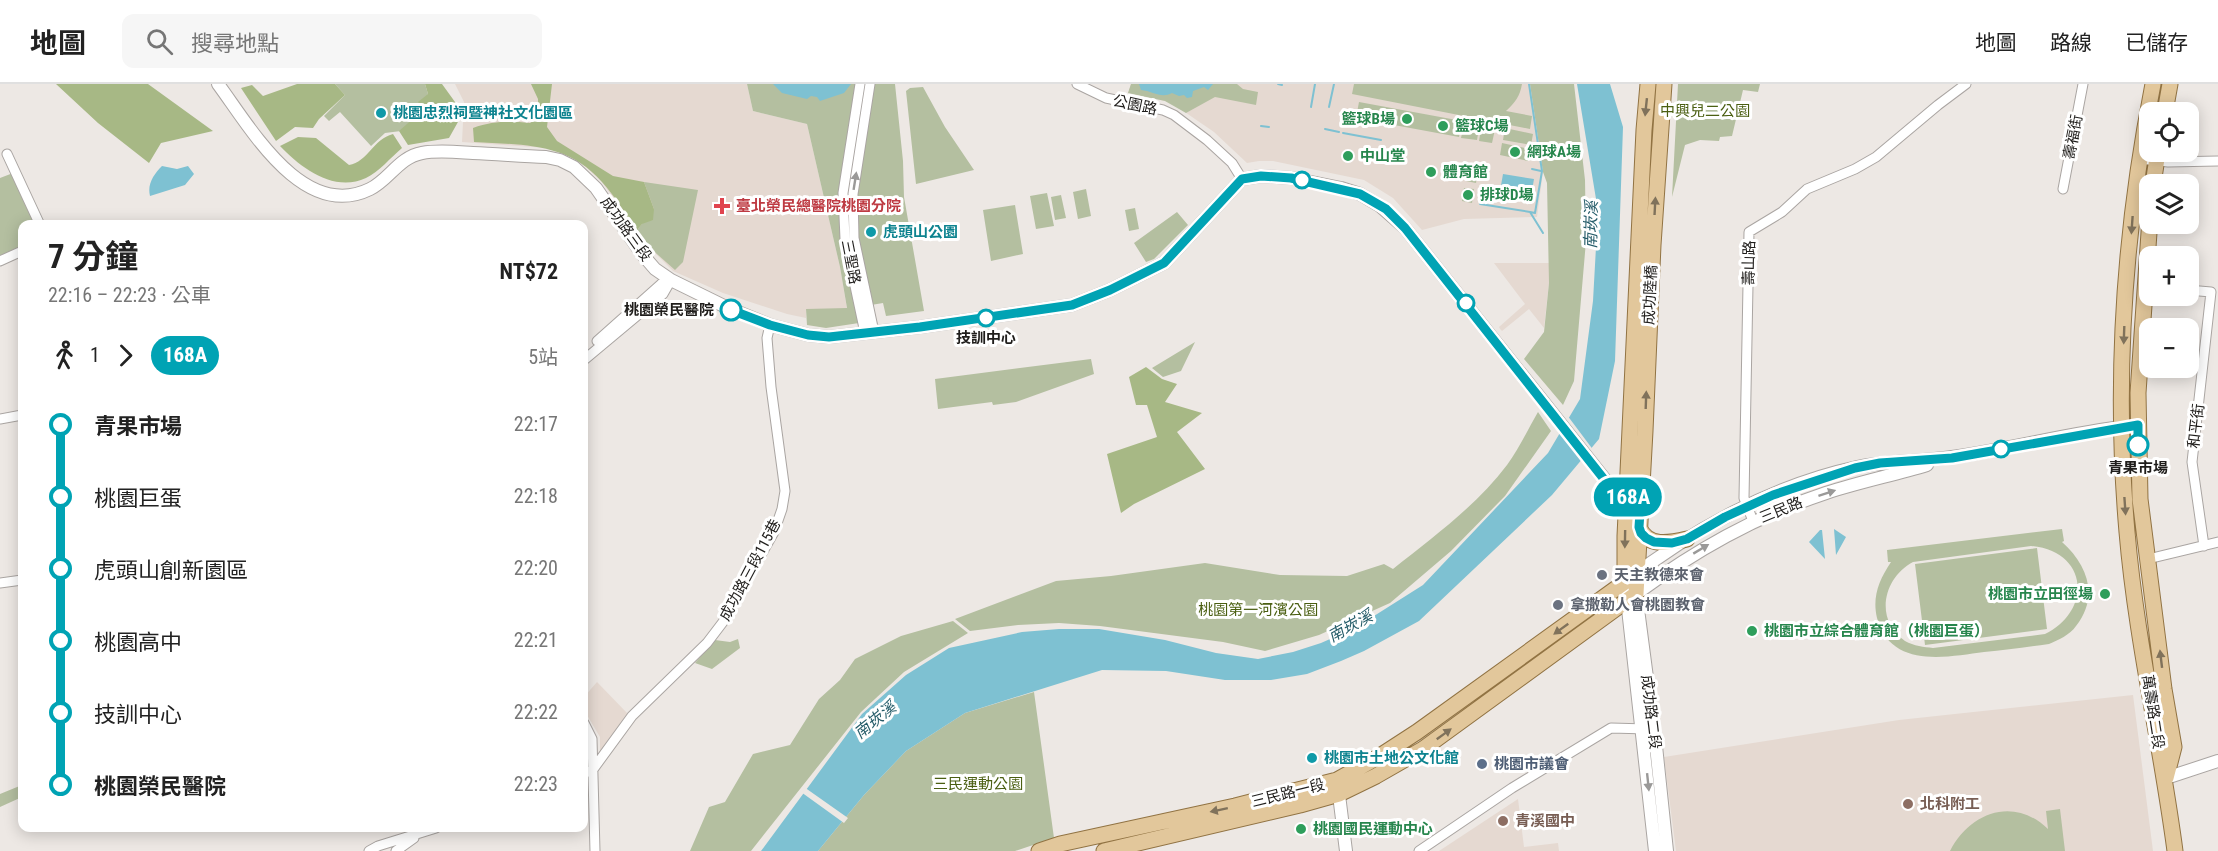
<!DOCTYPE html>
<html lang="zh-TW">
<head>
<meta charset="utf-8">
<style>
  body { margin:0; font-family:"Roboto Condensed","Noto Sans TC",sans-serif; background:#f6f6f6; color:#222; height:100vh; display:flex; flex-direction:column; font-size:22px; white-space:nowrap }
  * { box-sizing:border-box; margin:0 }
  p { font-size:20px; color:#767676 }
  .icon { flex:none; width:33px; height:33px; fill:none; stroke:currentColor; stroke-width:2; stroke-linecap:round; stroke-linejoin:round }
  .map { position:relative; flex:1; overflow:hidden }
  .sheet { position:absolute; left:18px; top:136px; width:570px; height:612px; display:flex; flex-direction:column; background:#fff; border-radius:12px; box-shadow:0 3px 15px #0003 }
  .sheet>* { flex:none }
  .badge { padding:0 12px; border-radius:20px; font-size:21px; line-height:39px }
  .buttons { position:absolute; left:2139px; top:18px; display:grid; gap:12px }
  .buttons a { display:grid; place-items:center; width:60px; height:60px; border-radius:12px; background:#fff; box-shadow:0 3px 15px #0003; font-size:30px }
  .map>.badge { position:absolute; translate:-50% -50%; box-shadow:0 0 0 3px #fff }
  .legs { display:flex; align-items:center; gap:9px; height:66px; padding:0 30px; font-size:20px }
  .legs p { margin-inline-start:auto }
  .overview { display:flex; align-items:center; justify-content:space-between; height:102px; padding:0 30px }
  h1 { font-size:33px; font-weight:700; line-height:45px }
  ul { padding:0 30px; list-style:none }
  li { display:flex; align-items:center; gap:21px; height:72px; font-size:22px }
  li i { display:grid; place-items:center; width:9px; height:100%; margin:0 8px; background:currentColor }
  li i::after { content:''; width:15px; height:15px; margin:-8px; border:4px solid; border-radius:50%; background:#fff }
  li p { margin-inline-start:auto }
  li:first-child i { background:linear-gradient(#0000 50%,currentColor 0) }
  li:last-child i { background:linear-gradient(currentColor 50%,#0000 0) }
  header { display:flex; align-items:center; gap:36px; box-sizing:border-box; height:84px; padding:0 30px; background:#fff; border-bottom:2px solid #e0e0e0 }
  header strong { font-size:28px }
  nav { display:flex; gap:33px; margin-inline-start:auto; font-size:21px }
  .search { width:420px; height:54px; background:#f6f6f6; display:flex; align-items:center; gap:15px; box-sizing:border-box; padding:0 21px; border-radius:12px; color:#767676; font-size:22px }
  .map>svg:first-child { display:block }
  .built { fill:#e5d9d1 }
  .green { fill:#b4bfa0; fill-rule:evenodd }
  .forest { fill:#a7b885 }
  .water { fill:#7ec1d2 }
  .pier { fill:#ede8e4 }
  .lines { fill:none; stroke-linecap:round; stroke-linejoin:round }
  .stream { stroke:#7ec1d2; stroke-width:2 }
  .minor-casing { stroke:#aaa5a2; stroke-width:11 }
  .tertiary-casing { stroke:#aaa5a2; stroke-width:14 }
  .primary-casing { stroke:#917343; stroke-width:17 }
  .minor { stroke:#fff; stroke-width:9 }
  .tertiary { stroke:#fff; stroke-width:12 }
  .primary { stroke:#e2c79b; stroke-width:15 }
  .oneway { fill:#80725b }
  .oneway2 { fill:#9a9998 }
  .line-1-casing { stroke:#fff; stroke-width:14 }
  .line-1 { stroke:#00a3b4; stroke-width:9 }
  .culture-dot { fill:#0f9aa8; stroke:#fff; stroke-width:2 }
  .leisure-dot { fill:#2e9e5b; stroke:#fff; stroke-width:2 }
  .stop-1-dot { fill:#fff; stroke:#00a3b4; stroke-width:3 }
  .health-dot { fill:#e0444e; stroke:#fff; stroke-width:2 }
  .worship-dot { fill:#6b7280; stroke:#fff; stroke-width:2 }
  .service-dot { fill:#5c6f8a; stroke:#fff; stroke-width:2 }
  .education-dot { fill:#8d6e63; stroke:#fff; stroke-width:2 }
  .labels { text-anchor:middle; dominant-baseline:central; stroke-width:6; stroke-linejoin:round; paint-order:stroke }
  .street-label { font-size:15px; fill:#1f1d1b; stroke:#fff }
  .park-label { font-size:15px; fill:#4b5f12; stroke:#fff }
  .culture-label { font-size:15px; font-weight:bold; fill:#0d838f; stroke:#fff; text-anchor:start }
  .leisure-label { font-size:15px; font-weight:bold; fill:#27864d; stroke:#fff; text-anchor:start }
  .health-label { font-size:15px; font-weight:bold; fill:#be3a42; stroke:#fff; text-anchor:start }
  .stop-label { font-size:15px; font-weight:bold; fill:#1f1d1b; stroke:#fff }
  .worship-label { font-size:15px; font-weight:bold; fill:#5b616d; stroke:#fff; text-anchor:start }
  .service-label { font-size:15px; font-weight:bold; fill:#4e5e75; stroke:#fff; text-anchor:start }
  .education-label { font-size:15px; font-weight:bold; fill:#785e54; stroke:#fff; text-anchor:start }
  .water-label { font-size:16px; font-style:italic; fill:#255c69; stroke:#fff }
</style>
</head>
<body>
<header>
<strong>地圖</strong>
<div class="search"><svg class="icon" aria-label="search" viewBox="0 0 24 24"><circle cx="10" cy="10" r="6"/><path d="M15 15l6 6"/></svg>搜尋地點</div>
<nav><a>地圖</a><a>路線</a><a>已儲存</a></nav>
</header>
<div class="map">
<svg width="2218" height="767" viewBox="0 0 2218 767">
  <rect width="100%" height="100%" fill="#ede8e4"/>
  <!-- built -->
  <path class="built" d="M455,0h292l6,27 54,13 33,143 7,42h-41v9l-19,-4 -64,-21 -50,-22 -24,-24 -48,-66 -23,-21 -14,-7 -17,-5 -85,-6 2,-40z
    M1131,0h399l13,88 -6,45 -73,2 -42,11 -29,-32 -29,-18 -91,-19h-14l-12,2 -33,-31 -38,-26 -11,-5 -37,-8z
    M1494,179h55v20l-5,45 -15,-19 -27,22 -2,-2 -1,-2 26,-23z
    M597,598l31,32 -28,42v-19l-16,-27v-13z
    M2133,611l20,156h-477l-12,-94 235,-37z
    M1518,715l6,48 34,-4 1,8h-120z"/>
  <!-- green -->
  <path class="green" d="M335,0h90l3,10 -4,15 -23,22 -16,2 -14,13 -31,-34 -11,9 -5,-5 21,-21z
    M747,0h148l8,77 1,36 20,114 -38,5 -3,-13 -24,4v16l-33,5 -19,-3 -1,-16 41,-1 -7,-41 -33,-143 -54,-13z
    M1131,0h106l6,5 15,3 -2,13 -41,-8 -29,16 -21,-12 -37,-8z
    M1354,0h168c-2,12 -7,19 -16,27l26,5 -2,13 -178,-35z
    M1530,0h44l11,96 1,61 -12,140 -11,24 -39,-46 20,-27 5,-49 -2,-100 -4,-11z
    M1678,0h82l-2,8 -15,-2 -11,46 -12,1 -1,4 -19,-1 -15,5 -13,52z
    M923,3l22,40 29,43 -58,14 -10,-93 4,-3z
    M1359,18l103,19 -3,16 -103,-19z
    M1465,36l15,2 -3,18 -16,-2z
    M1482,39l14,2 -4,18 -13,-2z
    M1505,44l28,6 -2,11 -28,-5z
    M1502,59l28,6 -2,12 -28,-6z
    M1468,82l10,1 -2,16 -10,-2z
    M13,89l25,52h-16v23l-22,11v-81z
    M644,98l54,8 -15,72 -8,8 -26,-23 -12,-17 17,-21z
    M1464,104l10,1 -2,14 -10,-2z
    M1086,105l5,27 -13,3 -5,-27z
    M1047,109l7,33 -18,3 -6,-33z
    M1061,111l5,23 -11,2 -4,-23z
    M1015,121l8,49 -32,7 -8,-51z
    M1135,124l4,21 -10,2 -4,-21z
    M1177,128l11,13 -34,34 -8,3 -12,-19z
    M1195,258l-14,29 -18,6 -11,-9z
    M1091,275l3,15 -78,28 -23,3 -1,-3 -54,7 -3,-30z
    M1538,328l13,19 -46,65 -54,55 -61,52 -71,32 -54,16 -42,-9 -123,-16 -41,-3 -41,2 -48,6 -15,-12 101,-38 55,-5 94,-13 75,12 67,1 37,-12 9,5c40,-32 83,-63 114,-104 12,-16 21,-36 31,-53z
    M2062,445l2,12 -2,1c26,23 37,55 14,84 -6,9 -18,14 -27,18 -22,3 -43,6 -65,8 -38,5 -93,17 -107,-34 -5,-21 2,-38 14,-56h-3l-1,-12zM2031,462c57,5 62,64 14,88l-112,14c-9,-1 -19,-2 -28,-7 -31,-21 -22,-63 8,-79z
    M2037,464l10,81 -122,16 -10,-81z
    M953,537l15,12 -64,39 -43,40 -110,139h-61l19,-44 16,-5 28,-48 37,-9 29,-46 21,-19 15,-21 46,-23z
    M738,555l2,9 -28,21 -17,-6 20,-23 15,2z
    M1034,608l20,146 -39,13h-197l46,-56 42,-44 59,-38z
    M22,701v12l-22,10v-13z
    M2060,725l5,42h-115c20,-39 64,-55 98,-22l-2,-18z"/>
  <!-- forest -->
  <path class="forest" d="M56,0h92l65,47 -52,12 -12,20 -51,-40z
    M297,0h38l10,11 -26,24 -6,9 -18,-1 -19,14 -35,-53 11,-3 11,11z
    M425,0h17l21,29 -14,25 -41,7 -9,-14 25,-22 -6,-7 10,-8z
    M531,0h21l-5,43 10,14 56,35 31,6 10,27 -1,11 -11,4 -5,6c-12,-16 -22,-34 -35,-48 -35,-40 -80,-37 -128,-40l-1,-14c20,-7 36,-7 57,-5l8,-5v-19z
    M393,50l9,14c-11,9 -23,24 -36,30 -32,15 -65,-10 -86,-32l18,-9 18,1 33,27c19,-3 24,-26 44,-31z
    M1146,283l16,12 15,5 -12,18 37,11 -25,19 28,37 -71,35 -13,9 -14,-59 50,-17 -10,-32h-11l-7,-28z"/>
  <!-- water -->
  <path class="water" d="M773,0h78l-7,9 -24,8 -3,-4 -6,-1 -4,3 -25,-6z
    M1139,0h74l-5,6 -4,-3 -11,4 -1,6 -5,1 -3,-3 -5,1 -7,-3c-11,6 -19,-2 -31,-3z
    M1577,0h33l13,43 -8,234 -16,78 -47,56 -133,126 -55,30 -23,10 -34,13 -36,6h-46l-59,-9 -64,-1 -137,43 -59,38 -42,44 -46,56h-57l101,-137 44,-39 43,-27 73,-16 37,-3h40l66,11 51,13 42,6 35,-7 28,-9 34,-15 68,-43 125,-132 32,-54 13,-98 5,-90z
    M162,82l15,3 11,-3 6,8 -9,11 -35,11c-3,-12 4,-22 12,-30z
    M1503,90l31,5 -4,23 -31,-5z
    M1834,445l12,8 -10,18z
    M1820,446h2l3,29 -16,-17z"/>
  <!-- pier -->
  <path class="pier" d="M1567,331l27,36 -11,12 -25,-32z
    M804,703l44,31 -4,5 -43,-31z"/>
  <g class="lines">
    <!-- stream -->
    <path class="stream" d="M1278,0l4,1
      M1529,0l13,87 -7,42 -5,-1 13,21
      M1311,23l4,-23
      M1329,23l5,-23
      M1261,42l8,1
      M1325,45l14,3
      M1343,49l38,7
      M1532,85l9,2
      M1480,120l50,8"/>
    <defs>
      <path id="minor" d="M860,0l-17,109 2,46 20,94
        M870,0l-17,110 1,44 20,94
        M1077,0l29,14 57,12 11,5 33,25 25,23 10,16
        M7,70l33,71
        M2139,75l29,3 50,-1
        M2063,105l20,-105
        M0,177l22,-10
        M2188,206l23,2 -19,170 12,84
        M597,257l64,-57 10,-4
        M584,276l79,-66 8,-14
        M0,335l22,-4
        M1753,437l-9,-23 5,-266 33,-20 25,-23 48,-20 21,-12 62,-52 28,-21
        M2148,475l70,-17
        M0,499l22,-3
        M584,639l8,16 3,112
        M584,690l10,-6 38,-52 75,-73 16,-21 51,-90 8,-23 3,-18 -14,-104 -4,-49 3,-13
        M369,767l9,-5 58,-18
        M396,767l18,-13
        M1419,767l93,-63 99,-60 36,1"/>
      <path id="tertiary" d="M218,0c32,43 85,138 152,105 19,-9 29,-32 52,-36 16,-3 34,-1 51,0 24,1 48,3 73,4l14,3 14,7 22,21 46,66 13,15 16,11 57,28 42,17 38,10 21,2 91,-10 152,-22 38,-15 54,-27 78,-84 19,-3 30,2 50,10 19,6 20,12 25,22 206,259 15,10h6
        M2166,694l52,-17
        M1338,703l8,64
        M1655,767l-30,-269c67,-52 148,-97 232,-115 31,-7 64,-5 95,-10 59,-8 117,-24 176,-31
        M1667,767l-11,-105 -20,-152c60,-44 118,-77 190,-101 33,-11 68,-18 101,-28"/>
      <path id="primary" d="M2153,0c-29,147 -39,299 -26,448 9,107 34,212 48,319
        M2165,28l5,-28
        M2153,100l5,-32
        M2150,134l-12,175 2,106 24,190 10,58 -8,31
        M1639,443c8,21 31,16 48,12
        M1039,767l21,-7 175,-38 102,-26 43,-24 37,-24 208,-150v-46l19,-406 4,-46
        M1104,767l196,-46 39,-11 37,-18 47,-27 213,-155 9,-163 8,-186 11,-161"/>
    </defs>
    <!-- minor casing -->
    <use href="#minor" class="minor-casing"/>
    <!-- tertiary casing -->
    <use href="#tertiary" class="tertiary-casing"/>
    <!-- primary casing -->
    <use href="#primary" class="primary-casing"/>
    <!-- minor -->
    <use href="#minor" class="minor"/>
    <!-- tertiary -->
    <use href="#tertiary" class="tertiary"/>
    <!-- primary -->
    <use href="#primary" class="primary"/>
  </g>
  <!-- one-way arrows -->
  <defs><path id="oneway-solid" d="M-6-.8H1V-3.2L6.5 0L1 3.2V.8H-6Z" transform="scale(1.5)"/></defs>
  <g class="oneway">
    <use href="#oneway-solid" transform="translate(1646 23) rotate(96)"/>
    <use href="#oneway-solid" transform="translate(1655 122) rotate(-87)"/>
    <use href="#oneway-solid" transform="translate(2132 141) rotate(94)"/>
    <use href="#oneway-solid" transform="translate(2124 251) rotate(92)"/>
    <use href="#oneway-solid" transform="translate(1646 316) rotate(-88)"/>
    <use href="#oneway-solid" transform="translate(2125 422) rotate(86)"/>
    <use href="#oneway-solid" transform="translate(1625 455) rotate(91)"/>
    <use href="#oneway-solid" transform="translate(1561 545) rotate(144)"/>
    <use href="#oneway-solid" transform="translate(2161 575) rotate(-97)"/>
    <use href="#oneway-solid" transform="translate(1444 650) rotate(-36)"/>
    <use href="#oneway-solid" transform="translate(1219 726) rotate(168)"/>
  </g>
  <g class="oneway2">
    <use href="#oneway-solid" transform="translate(855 97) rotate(-81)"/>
    <use href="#oneway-solid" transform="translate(1827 409) rotate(-18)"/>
    <use href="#oneway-solid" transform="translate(1701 465) rotate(-31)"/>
    <use href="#oneway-solid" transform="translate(1648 698) rotate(84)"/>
  </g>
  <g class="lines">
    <defs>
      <path id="line-1" d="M731,226l39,15 38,10 21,2 91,-10 152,-22 38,-15 54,-27 78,-84 19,-3 30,2 69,16 26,15 19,19 206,260 15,8 15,2 -2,29 2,6 5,5 8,4 18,1 15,-4 38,-22 48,-22 82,-27 25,-5 72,-5 186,-33v20"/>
    </defs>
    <!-- line-1 casing -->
    <use href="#line-1" class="line-1-casing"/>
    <!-- line-1 -->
    <use href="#line-1" class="line-1"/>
  </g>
  <!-- markers -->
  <g class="culture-dot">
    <circle cx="381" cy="29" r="6"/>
    <circle cx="871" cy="148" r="6"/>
    <circle cx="1312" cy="674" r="6"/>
  </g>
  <g class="leisure-dot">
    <circle cx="1407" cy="35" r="6"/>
    <circle cx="1443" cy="42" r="6"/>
    <circle cx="1515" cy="68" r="6"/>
    <circle cx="1348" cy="72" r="6"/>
    <circle cx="1431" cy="88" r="6"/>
    <circle cx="1468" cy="111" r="6"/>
    <circle cx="2105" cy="510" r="6"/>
    <circle cx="1752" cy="547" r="6"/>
    <circle cx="1301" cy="745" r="6"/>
  </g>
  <g class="stop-1-dot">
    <circle cx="1302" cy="96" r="8"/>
    <circle cx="1466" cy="219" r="8"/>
    <circle cx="731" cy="226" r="10"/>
    <circle cx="986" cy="234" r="8"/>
    <circle cx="2138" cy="361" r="10"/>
    <circle cx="2001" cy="365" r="8"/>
  </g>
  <path class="health-dot" d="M719 113h6v6h6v6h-6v6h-6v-6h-6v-6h6z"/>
  <g class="worship-dot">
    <circle cx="1602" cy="491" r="6"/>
    <circle cx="1558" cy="521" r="6"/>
  </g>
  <circle class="service-dot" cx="1482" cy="680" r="6"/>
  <g class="education-dot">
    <circle cx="1908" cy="720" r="6"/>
    <circle cx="1503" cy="737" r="6"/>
  </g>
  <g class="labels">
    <!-- street labels -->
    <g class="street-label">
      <text transform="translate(1135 21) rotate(12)">公園路</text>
      <text transform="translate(2073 53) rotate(-79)">壽福街</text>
      <text transform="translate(626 145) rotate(54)">成功路三段</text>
      <text transform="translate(851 178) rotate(79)">三聖路</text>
      <text transform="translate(1749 179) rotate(-89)">壽山路</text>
      <text transform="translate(1650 211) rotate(-87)">成功陸橋</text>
      <text transform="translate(2196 342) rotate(-83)">和平街</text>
      <text transform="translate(1781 426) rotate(-22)">三民路</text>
      <text transform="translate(750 486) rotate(-62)">成功路三段115巷</text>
      <text transform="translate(1651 628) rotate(83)">成功路二段</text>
      <text transform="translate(2153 628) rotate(81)">萬壽路二段</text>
      <text transform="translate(1288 709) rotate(-14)">三民路一段</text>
    </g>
    <!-- park labels -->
    <g class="park-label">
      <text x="1705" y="27">中興兒二公園</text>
      <text x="1258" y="526">桃園第一河濱公園</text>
      <text x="978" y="700">三民運動公園</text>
    </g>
    <!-- culture labels -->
    <g class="culture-label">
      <text x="393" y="29">桃園忠烈祠暨神社文化園區</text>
      <text x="883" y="148">虎頭山公園</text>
      <text x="1324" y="674">桃園市土地公文化館</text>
    </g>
    <!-- leisure labels -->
    <g class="leisure-label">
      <text x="1395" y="35" text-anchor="end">籃球B場</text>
      <text x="1455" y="42">籃球C場</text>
      <text x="1527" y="68">網球A場</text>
      <text x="1360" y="72">中山堂</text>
      <text x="1443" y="88">體育館</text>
      <text x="1480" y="111">排球D場</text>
      <text x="2093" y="510" text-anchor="end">桃園市立田徑場</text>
      <text x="1764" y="547">桃園市立綜合體育館（桃園巨蛋）</text>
      <text x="1313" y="745">桃園國民運動中心</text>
    </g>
    <!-- health labels -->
    <g class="health-label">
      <text x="736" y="122">臺北榮民總醫院桃園分院</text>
    </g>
    <!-- stop labels -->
    <g class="stop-label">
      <text x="714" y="226" text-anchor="end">桃園榮民醫院</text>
      <text x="986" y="254">技訓中心</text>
      <text x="2138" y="384">青果市場</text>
    </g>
    <!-- worship labels -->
    <g class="worship-label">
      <text x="1614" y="491">天主教德來會</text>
      <text x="1570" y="521">拿撒勒人會桃園教會</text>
    </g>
    <!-- service labels -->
    <g class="service-label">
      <text x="1494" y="680">桃園市議會</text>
    </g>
    <!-- education labels -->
    <g class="education-label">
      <text x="1920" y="720">北科附工</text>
      <text x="1515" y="737">青溪國中</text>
    </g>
    <!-- water labels -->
    <g class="water-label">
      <text transform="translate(1591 141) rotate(-89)">南崁溪</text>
      <text transform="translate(1350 542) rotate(-29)">南崁溪</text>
      <text transform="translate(875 636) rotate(-39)">南崁溪</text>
    </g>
  </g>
</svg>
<div class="buttons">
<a><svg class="icon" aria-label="locate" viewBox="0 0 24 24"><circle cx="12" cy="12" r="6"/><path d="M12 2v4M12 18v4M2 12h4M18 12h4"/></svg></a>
<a><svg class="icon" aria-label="layers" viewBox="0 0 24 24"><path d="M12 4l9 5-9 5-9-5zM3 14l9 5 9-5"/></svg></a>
<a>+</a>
<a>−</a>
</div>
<b class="badge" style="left:1628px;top:413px;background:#00a3b4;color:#fff">168A</b>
<section class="sheet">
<div class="overview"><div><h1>7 分鐘</h1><p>22:16 – 22:23 · 公車</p></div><b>NT$72</b></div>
<div class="legs"><svg class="icon" aria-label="walk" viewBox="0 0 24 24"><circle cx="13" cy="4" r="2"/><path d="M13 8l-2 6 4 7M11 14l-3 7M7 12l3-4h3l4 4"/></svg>1<svg class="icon" aria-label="forward" viewBox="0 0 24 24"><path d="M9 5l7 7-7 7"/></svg><b class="badge" style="background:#00a3b4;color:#fff">168A</b><p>5站</p></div>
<ul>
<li><i style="color:#00a3b4"></i><b>青果市場</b><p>22:17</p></li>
<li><i style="color:#00a3b4"></i><span>桃園巨蛋</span><p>22:18</p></li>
<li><i style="color:#00a3b4"></i><span>虎頭山創新園區</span><p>22:20</p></li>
<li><i style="color:#00a3b4"></i><span>桃園高中</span><p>22:21</p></li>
<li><i style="color:#00a3b4"></i><span>技訓中心</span><p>22:22</p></li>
<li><i style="color:#00a3b4"></i><b>桃園榮民醫院</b><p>22:23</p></li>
</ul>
</section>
</div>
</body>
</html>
